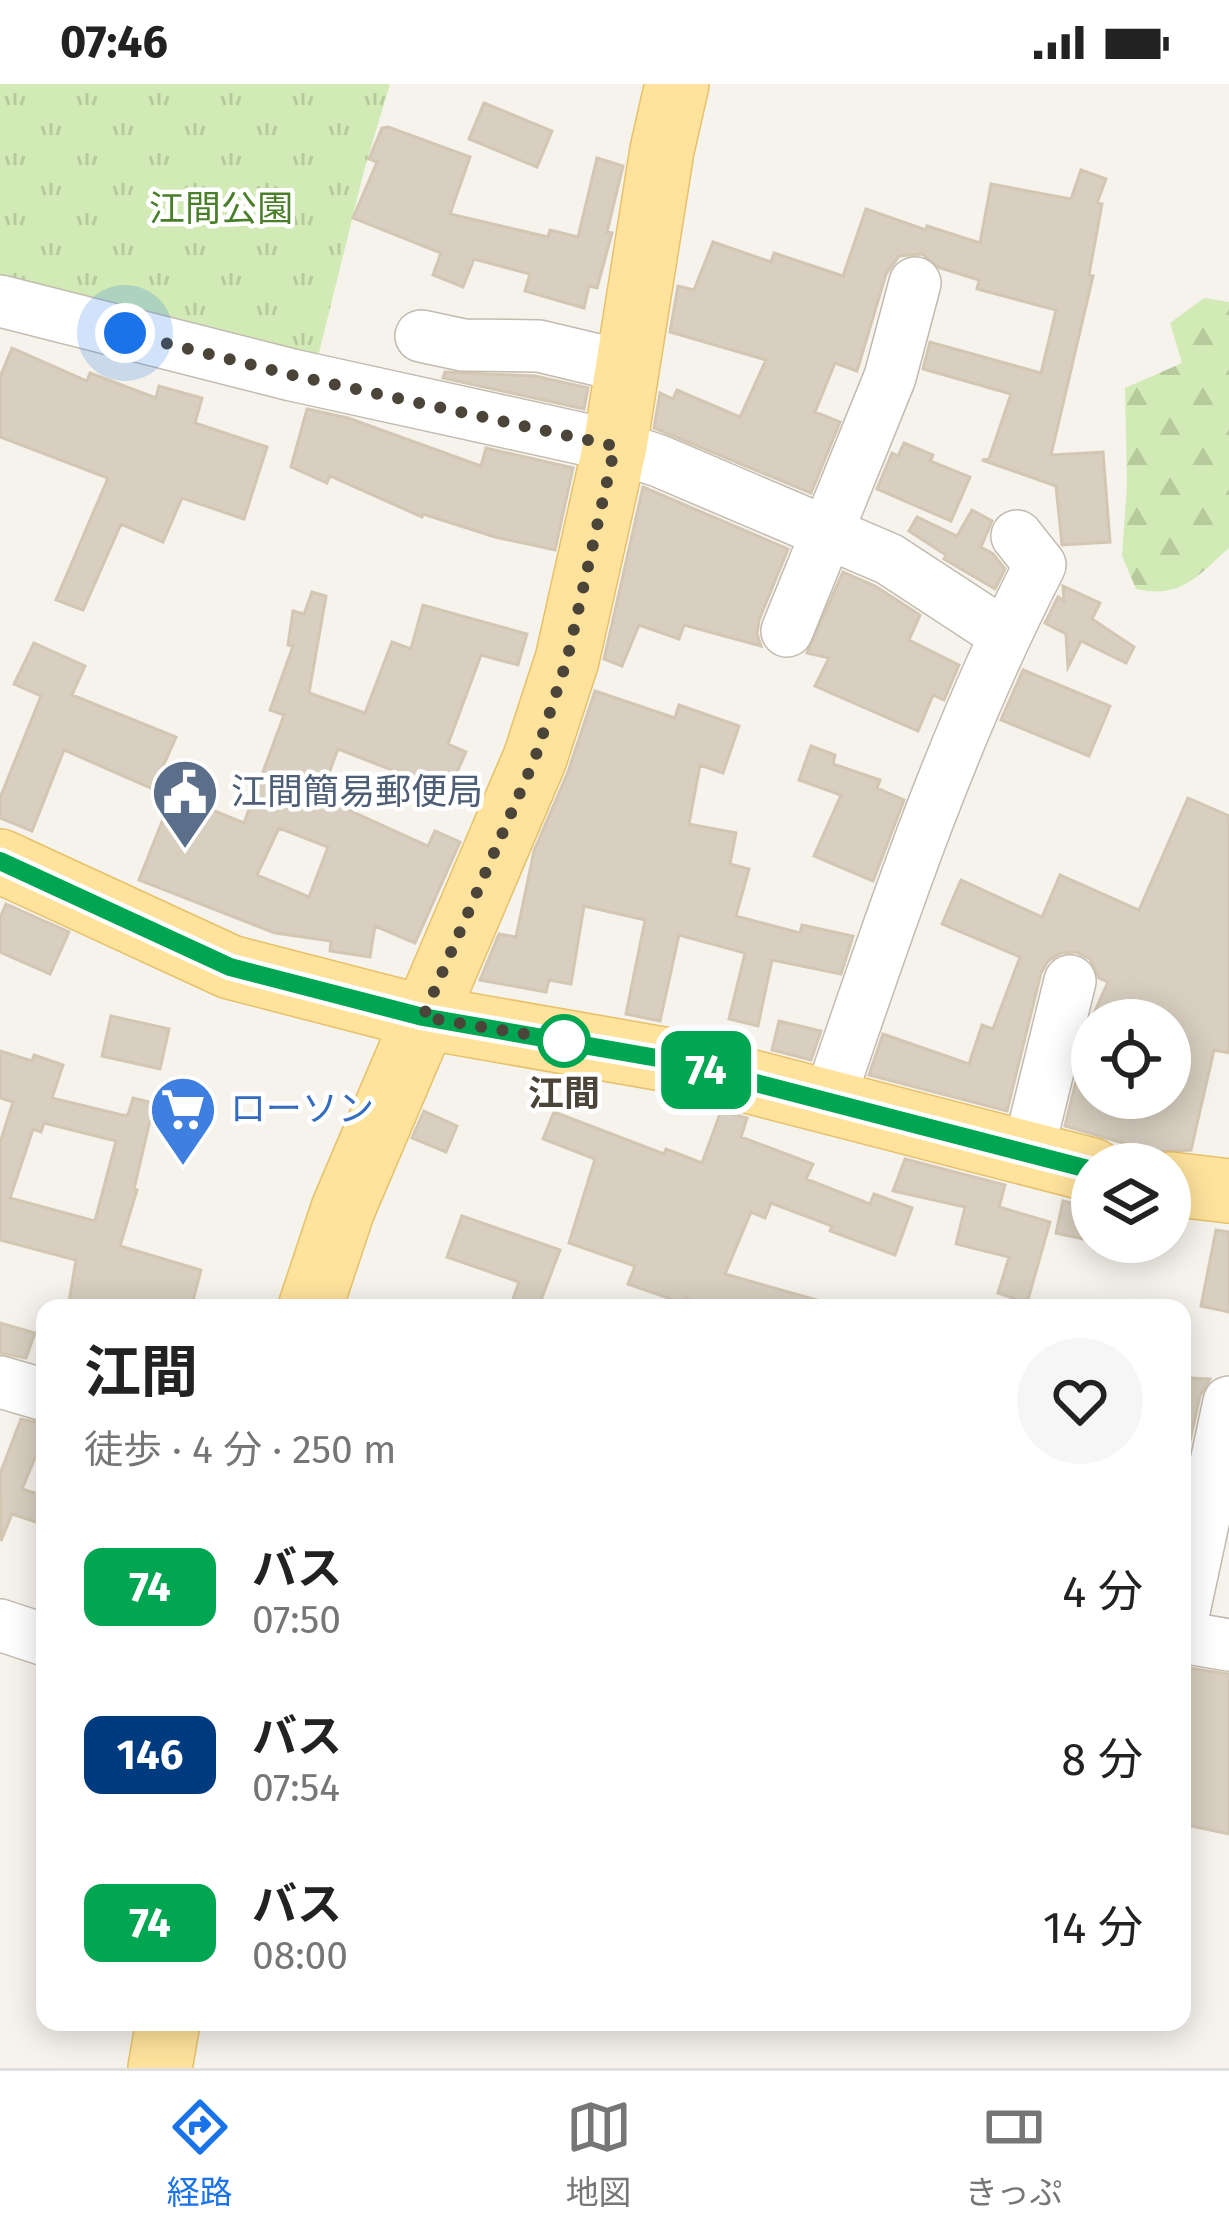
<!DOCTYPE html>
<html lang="ja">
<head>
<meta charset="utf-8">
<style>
  body { margin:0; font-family:"Fira Sans","Noto Sans JP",sans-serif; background:#f6f6f6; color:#222; height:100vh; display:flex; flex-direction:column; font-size:45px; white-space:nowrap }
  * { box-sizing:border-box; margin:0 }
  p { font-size:39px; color:#767676 }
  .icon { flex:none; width:66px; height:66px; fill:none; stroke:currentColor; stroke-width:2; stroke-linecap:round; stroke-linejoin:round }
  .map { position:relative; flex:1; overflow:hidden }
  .panel { position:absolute; left:36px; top:1215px; width:1155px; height:732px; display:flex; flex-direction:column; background:#fff; border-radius:24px; box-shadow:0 6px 30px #0003 }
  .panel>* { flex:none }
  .badge { padding:0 24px; border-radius:18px; font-size:42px; line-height:78px }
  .tools { position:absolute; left:1071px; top:915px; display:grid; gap:24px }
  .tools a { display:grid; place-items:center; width:120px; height:120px; border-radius:50%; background:#fff; box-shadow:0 6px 30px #0003; font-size:60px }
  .you { position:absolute; width:60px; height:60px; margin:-30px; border:9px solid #fff; border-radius:50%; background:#1a73e8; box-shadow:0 0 0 18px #1a73e833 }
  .map>.badge { position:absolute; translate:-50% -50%; box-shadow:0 0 0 6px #fff }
  .round { display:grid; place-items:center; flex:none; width:126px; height:126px; border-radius:63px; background:#f6f6f6 }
  .head { display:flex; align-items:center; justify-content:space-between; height:204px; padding:0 48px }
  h1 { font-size:57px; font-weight:700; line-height:90px }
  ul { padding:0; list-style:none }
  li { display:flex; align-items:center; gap:36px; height:168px; padding:0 48px }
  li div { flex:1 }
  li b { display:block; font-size:45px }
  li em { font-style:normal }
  li .badge { min-width:132px; font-weight:700; text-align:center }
  .status { display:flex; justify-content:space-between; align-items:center; height:84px; padding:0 60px; background:#fff; direction:ltr }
  .status svg { height:33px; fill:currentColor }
  .menu { display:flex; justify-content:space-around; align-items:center; height:168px; border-top:3px solid #e0e0e0; background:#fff; font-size:33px; color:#767676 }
  .menu a { display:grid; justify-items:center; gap:6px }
  .menu .on { color:#1a73e8 }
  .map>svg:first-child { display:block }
  .forest { fill:url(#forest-firs) }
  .park { fill:url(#park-tufts) }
  .building { fill:#d8cfc1; stroke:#d3c7b4; stroke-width:3; fill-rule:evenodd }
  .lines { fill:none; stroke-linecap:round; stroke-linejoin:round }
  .minor-casing { stroke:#c2bbae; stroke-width:54 }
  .major-casing { stroke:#e6c16a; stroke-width:66 }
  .minor { stroke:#fff; stroke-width:51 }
  .major { stroke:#ffe39c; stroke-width:63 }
  .line-casing { stroke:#fff; stroke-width:27 }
  .line { stroke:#00a651; stroke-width:18 }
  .walk { stroke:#4b4439; stroke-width:12; stroke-dasharray:0 21.6 }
  .stop-dot { fill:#fff; stroke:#00a651; stroke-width:6 }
  .labels { text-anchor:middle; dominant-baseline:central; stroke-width:9; stroke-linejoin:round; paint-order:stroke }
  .park-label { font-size:36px; fill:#4a7f2a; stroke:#fff }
  .service-label { font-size:36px; fill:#4e5e75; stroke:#fff; text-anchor:start }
  .stop-label { font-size:36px; font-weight:bold; fill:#4b4439; stroke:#fff }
  .shop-label { font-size:36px; fill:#366cbe; stroke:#fff; text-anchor:start }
</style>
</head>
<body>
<div class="status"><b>07:46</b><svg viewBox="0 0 49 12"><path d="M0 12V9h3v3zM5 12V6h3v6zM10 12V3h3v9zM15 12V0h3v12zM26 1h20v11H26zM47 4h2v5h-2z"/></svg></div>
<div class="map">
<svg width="1229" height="1984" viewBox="0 0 1229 1984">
  <defs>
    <pattern id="forest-firs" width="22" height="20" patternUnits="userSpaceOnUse" patternTransform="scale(3)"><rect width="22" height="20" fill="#d2eab5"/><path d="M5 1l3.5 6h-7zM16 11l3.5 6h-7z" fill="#b6ca9c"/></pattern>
    <pattern id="park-tufts" width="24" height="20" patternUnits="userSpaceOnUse" patternTransform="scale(3)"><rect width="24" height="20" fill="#d2eab5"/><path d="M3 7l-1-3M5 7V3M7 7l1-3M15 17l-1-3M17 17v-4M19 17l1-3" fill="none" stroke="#b6ca9c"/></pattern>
  </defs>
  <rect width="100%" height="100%" fill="#f6f3ec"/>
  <!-- forest -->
  <path class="forest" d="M1204,214l25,4v246c-32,28 -47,51 -93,41l-14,-33 5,-72 -2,-96 57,-25 -12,-40z"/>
  <!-- park -->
  <path class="park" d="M0,0h390l-25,83 -48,194 -317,-77z"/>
  <!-- building -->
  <path class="building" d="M484,19l68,28 -15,36 -68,-28z
    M388,43l82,30 -20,57 98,23 2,-7 28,7 19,-79 26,8 -16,66 5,1 -15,55 -8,-2 -5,22 -59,-17 5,-17 -56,-15 -11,28 -30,-12 8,-22 -88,-35 24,-56 -8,-3 13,-31z
    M1081,86l25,9 -9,24 5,1 -13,71 4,1 -42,179 52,-3 7,90 -48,3 -6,-59 -74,-26 7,-1 22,-65 -88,-25 7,-27 111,31 15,-63 -79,-21 2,-9 -39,-12 -18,-14 -23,2 -13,18 -29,97 -22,-8 -20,49 25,10 -29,71 -157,-65 6,-35 13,6 4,-9 63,27 26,-57 -96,-28 8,-46 16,4 19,-48 58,20 3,-9 69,23 23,-67 60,21 1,-4 53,17 11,-59 80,15z
    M12,264l75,33 3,-8 66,25 3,-12 43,12 -7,25 72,24 -23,72 -62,-21 -19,44 -42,-18 -38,86 -27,-10 52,-122 -108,-41v-60z
    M445,288l90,4 53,12 -4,21 -141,-31z
    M307,325l41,9 133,48 5,-18 87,20 -18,82 -60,-13 -72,-23 -1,3 -92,-41 -3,7 -36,-16z
    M904,359l29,12 -3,6 40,16 -19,44 -74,-32 15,-36 6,3z
    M643,403l145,62 -29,71 -2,14 4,12 -77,-21 -5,14 -40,-14 -17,41 -18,-7z
    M972,426l20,11 -11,26 12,7 12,15 -10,20 -51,-30 2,-4 -37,-24 8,-14 40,19z
    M843,488l32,14 45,29 -11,25 50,25 -15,35 -11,-5 -15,36 -103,-45 14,-28 -22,-5z
    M1063,502l37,17 -8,16 42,28 -8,16 -45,-22 -13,26 -2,-33 -21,-11 13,-26 6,4z
    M312,508l14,4 -17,97 56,20 27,-71 19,7 12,-44 104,29 -9,31 -37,-10 -33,89 18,8 -18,40 -110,-43 -18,48 108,49 7,-15 25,11 -45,101 -40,-17 -5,31 -40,-6 1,-10 -56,-8 -136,-53 34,-86 71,29 40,-108 -14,-5 23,-64 -5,-1 5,-34 11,3zM279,744l49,19 -19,50 -52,-22z
    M34,559l51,23 -13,29 104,42 -23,52 -89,-39 -32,81 -32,-13v-20l41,-102 -27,-12z
    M1023,586l87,36 -21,50 -88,-36z
    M595,607l80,27 4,-13 60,21 -16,47 -23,-8 -11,59 47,9 -6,31 19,5 -13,47 64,17 2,-8 51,11 -12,38 -69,-14 -14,66 -29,-7 16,-66 -66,-18 -19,86 -34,-7 19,-94 -61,-14 -13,78 -22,-4 -3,12 -66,-12 19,-46 17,3 18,-86 34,-79z
    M811,662l24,9 -2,9 47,16 -3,8 27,12 -31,81 -59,-25 27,-61 -42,-15z
    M1188,714l41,18v237l-15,-3 -23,100 -37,2 -89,-26 23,-93 4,2v63h78v-78h-79l17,-38 -9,-4 -9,-19 -14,-7 -15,1 -13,8 -7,12 -34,138 -138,-36 14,-41 86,30 13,-39 11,4 27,-72 -78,-33 19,-44 81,37 18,-42 79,35z
    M6,820l63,28 -19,42 -50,-22v-34z
    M111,932l58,13 -9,40 -58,-13z
    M779,937l42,10 -10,29 -39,-10z
    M0,967l32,10 2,-6 29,10 -11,33 70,17h6l5,-17 21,5 -20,86 3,1 -17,56 81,24 -10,38h-123l8,-48 -76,-20v-97l13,-41 -13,-4zM44,1039l72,18 -21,80 -85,-23 23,-69 8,3z
    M424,1027l33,15 -11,26 -34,-14z
    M721,1027l26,7 -6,19 72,27 -7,15 64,25 4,-10 38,14 -17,47 -65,-24 2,-5 -61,-23 -6,15 -14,-6 -26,62 92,26 -1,8h-108l-23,-11 -2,6 -55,-19 7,-18 -66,-23 26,-84 -52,-20 11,-27 110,42 2,-5 36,14z
    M905,1075l100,26 -6,22 51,15 -23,81 -29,-10 11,-36 -53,-13 9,-37 -72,-16z
    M1063,1117l29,7v33l-36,-8z
    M462,1132l98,34 -22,58h-28l9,-26 -72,-25z
    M1216,1146l13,2v80l-28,-6z
    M0,1239l35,10 -9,25 -26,-5z
    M1190,1294l20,1 -10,17 -11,49 -7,-1v-28z
    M21,1335l24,5v10l-23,55 23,7v29l-33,-11 -11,27 -1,-67z
    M1182,1583l47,7v160l-47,-10z"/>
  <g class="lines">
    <defs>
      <path id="minor" d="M0,217l292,74 323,71 44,15 230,98 116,76
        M421,252l42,9 76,1 88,21
        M787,547l103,-254 25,-94
        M828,1019c62,-182 124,-367 212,-538l-23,-29
        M1027,1072l43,-175
        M0,1298l45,13
        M1182,1537l47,-219
        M0,1541l45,15
        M1182,1553l47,8"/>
      <path id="major" d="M0,777l230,106 193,50 240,42 429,111
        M1170,1100l59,7
        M310,1224l33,-99 192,-451 32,-98 48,-214 47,-296 15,-66
        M160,1984l8,-46"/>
    </defs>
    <!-- minor casing -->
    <use href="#minor" class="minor-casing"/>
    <!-- major casing -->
    <use href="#major" class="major-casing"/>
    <!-- minor -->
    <use href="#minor" class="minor"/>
    <!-- major -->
    <use href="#major" class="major"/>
  </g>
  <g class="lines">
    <defs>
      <path id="line" d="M0,777l230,106 193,50 240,42 429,111"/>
    </defs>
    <!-- line casing -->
    <use href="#line" class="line-casing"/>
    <!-- line -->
    <use href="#line" class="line"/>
    <!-- walk -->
    <path class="walk" d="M125,249l167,42 323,71 -48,214 -32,98 -112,259 156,26 -15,-2"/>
  </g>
  <!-- icons -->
  <defs>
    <symbol id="civic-pin" viewBox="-11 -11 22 30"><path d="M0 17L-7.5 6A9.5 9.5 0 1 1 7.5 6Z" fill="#5c6f8a" stroke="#fff"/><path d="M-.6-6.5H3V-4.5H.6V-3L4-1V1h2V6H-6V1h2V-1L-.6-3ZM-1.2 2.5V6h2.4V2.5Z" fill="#fff"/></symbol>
    <symbol id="supermarket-pin" viewBox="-11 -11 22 30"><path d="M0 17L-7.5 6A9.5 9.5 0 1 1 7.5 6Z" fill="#3f7fe0" stroke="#fff"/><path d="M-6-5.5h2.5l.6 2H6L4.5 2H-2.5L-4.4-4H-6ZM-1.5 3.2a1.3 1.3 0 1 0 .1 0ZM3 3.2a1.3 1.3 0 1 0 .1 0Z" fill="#fff"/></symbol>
  </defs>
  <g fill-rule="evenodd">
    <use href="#civic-pin" x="147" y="670" width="76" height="104"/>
    <use href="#supermarket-pin" x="145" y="987" width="76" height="104"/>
  </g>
  <!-- markers -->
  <circle class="stop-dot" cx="564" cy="957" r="24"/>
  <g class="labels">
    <!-- park labels -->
    <g class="park-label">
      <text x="221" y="125">江間公園</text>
    </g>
    <!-- service labels -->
    <g class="service-label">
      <text x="231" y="708">江間簡易郵便局</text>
    </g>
    <!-- stop labels -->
    <g class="stop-label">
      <text x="564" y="1010">江間</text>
    </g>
    <!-- shop labels -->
    <g class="shop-label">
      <text x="230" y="1025">ローソン</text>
    </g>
  </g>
</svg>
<div class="tools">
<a><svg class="icon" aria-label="locate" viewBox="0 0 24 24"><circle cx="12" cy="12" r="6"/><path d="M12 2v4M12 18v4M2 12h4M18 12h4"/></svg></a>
<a><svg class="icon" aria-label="layers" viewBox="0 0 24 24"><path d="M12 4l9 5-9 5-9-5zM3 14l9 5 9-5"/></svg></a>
</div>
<div class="you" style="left:125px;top:249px"></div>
<b class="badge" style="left:706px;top:986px;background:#00a651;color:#fff">74</b>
<section class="panel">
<div class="head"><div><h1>江間</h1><p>徒歩 · 4 分 · 250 m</p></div><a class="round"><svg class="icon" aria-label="heart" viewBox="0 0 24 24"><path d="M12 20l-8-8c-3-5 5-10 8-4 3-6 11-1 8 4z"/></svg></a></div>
<ul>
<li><span class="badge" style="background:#00a651;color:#fff">74</span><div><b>バス</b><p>07:50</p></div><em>4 分</em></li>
<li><span class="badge" style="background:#003b80;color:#fff">146</span><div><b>バス</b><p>07:54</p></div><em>8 分</em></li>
<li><span class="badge" style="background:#00a651;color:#fff">74</span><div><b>バス</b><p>08:00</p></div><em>14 分</em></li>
</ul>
</section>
</div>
<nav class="menu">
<a class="on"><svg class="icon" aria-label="directions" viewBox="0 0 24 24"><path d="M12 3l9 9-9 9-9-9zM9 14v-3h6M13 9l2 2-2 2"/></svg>経路</a>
<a><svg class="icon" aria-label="map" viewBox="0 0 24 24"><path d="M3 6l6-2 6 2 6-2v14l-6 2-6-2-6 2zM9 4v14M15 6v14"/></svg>地図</a>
<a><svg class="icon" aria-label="tickets" viewBox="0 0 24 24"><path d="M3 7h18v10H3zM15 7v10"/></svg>きっぷ</a>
</nav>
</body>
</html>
